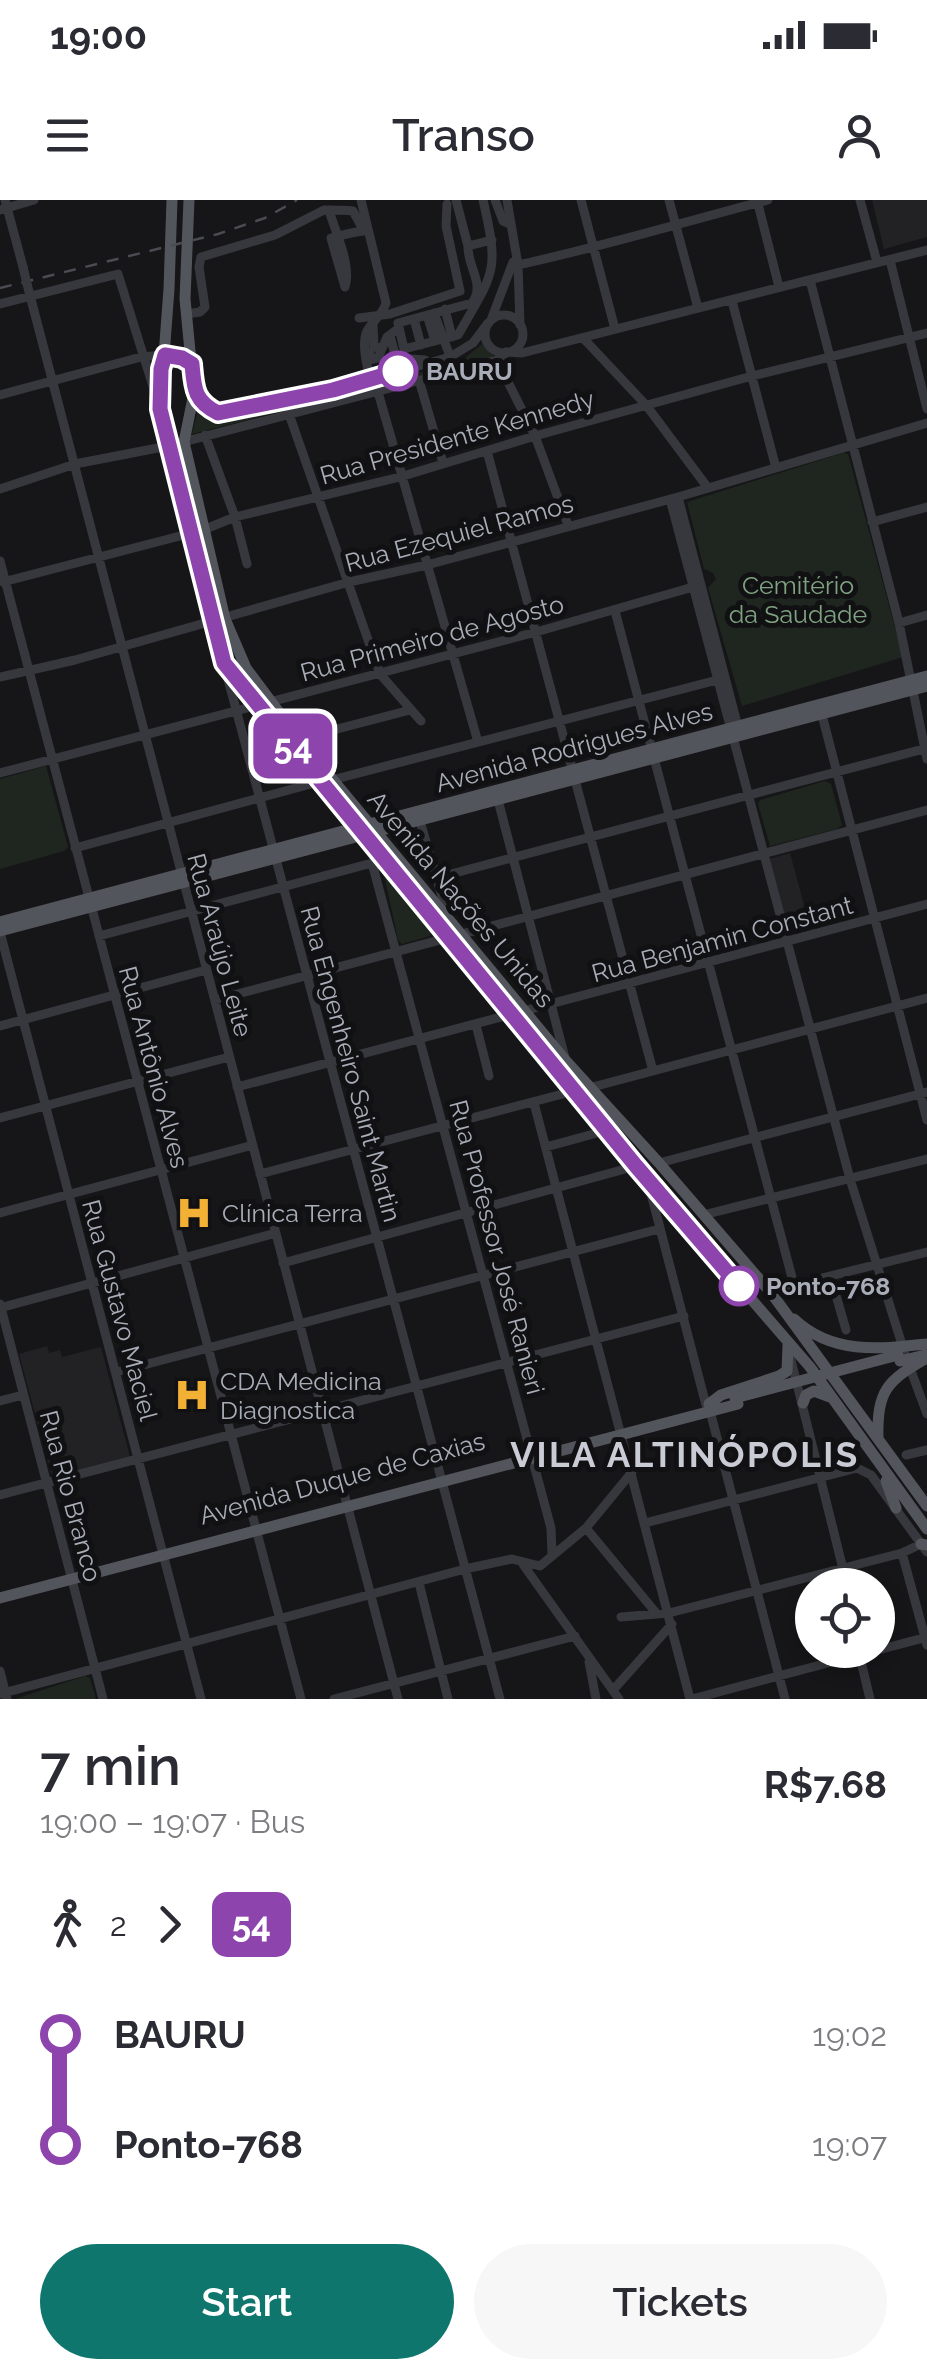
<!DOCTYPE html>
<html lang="en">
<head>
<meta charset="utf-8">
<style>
  body { margin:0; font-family:Raleway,sans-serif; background:#f7f7f7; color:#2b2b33; height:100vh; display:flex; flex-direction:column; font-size:38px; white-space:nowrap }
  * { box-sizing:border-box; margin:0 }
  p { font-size:32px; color:#7c7c81 }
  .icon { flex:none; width:55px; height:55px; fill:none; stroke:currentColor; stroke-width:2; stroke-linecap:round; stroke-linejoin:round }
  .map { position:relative; height:1499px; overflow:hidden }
  .drawer { display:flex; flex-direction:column; background:#fff; flex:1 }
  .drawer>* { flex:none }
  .badge { padding:0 20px; border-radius:15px; font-size:35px; line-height:65px }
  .tools { position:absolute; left:795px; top:1368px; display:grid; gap:20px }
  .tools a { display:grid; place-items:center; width:100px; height:100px; border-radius:50%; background:#fff; box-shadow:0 5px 15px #0003; font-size:50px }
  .map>.badge { position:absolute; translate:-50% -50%; box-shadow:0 0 0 5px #fff }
  .legs { display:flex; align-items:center; gap:15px; height:110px; padding:0 40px; font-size:32px }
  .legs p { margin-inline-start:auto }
  .overview { display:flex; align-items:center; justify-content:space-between; height:170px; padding:0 40px }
  h1 { font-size:55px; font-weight:600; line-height:75px }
  .primary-button { display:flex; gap:20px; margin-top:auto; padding:20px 40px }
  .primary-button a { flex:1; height:115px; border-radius:60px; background:#0f766e; color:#fff; font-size:40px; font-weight:600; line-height:115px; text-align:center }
  .primary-button a+a { background:#f7f7f7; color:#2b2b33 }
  ul { padding:0 40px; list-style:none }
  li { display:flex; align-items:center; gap:35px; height:110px; font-size:38px }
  li i { display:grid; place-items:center; width:15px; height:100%; margin:0 12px; background:currentColor }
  li i::after { content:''; width:25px; height:25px; margin:-12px; border:8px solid; border-radius:50%; background:#fff }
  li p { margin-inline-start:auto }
  li:first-child i { background:linear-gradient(#0000 50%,currentColor 0) }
  li:last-child i { background:linear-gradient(currentColor 50%,#0000 0) }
  .status { display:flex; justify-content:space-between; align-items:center; height:70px; padding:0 50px; background:#fff; direction:ltr }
  .status svg { height:28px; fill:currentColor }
  header { display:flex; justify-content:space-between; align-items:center; height:130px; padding:0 40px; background:#fff; font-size:45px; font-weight:600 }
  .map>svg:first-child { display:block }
  .built { fill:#222225 }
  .green { fill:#1e261f }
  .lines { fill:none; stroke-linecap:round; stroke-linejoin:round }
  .minor { stroke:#37383d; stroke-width:9 }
  .major { stroke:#53555c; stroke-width:11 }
  .rail { stroke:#4a4c52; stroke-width:2.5; stroke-dasharray:12 10; stroke-linecap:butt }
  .minor-bridge { stroke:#37383d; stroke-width:9 }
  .major-bridge { stroke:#53555c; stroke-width:11 }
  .line-1-casing { stroke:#fff; stroke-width:22 }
  .line-1 { stroke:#8e44ad; stroke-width:15 }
  .stop-1-dot { fill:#fff; stroke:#8e44ad; stroke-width:5 }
  .labels { text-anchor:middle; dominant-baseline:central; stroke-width:10; stroke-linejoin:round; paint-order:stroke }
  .stop-label { font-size:25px; font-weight:bold; fill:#a8adb8; stroke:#111113; text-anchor:start }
  .street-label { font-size:25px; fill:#a8adb8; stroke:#111113 }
  .park-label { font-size:25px; fill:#7fa381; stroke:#111113 }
  .poi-label { font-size:25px; fill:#a8adb8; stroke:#111113; text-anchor:start }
  .district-label { font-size:35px; font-weight:bold; letter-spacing:2.5px; fill:#c9ccd4; stroke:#111113 }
</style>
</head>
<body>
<div class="status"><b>19:00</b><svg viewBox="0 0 49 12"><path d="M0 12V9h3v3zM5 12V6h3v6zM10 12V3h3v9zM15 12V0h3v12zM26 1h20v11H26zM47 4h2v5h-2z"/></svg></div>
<header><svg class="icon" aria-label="menu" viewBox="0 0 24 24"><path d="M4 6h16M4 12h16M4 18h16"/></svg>Transo<svg class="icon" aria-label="person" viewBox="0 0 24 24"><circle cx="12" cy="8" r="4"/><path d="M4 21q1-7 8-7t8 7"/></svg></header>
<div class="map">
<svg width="927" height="1499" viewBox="0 0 927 1499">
  <rect width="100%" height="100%" fill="#161618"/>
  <!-- built -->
  <path class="built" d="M872,0h55v37l-43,12z
    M790,653l17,63 -21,6 -17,-63z
    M47,1146l2,7 11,-3 2,7 39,-10 29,110 -78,20 -33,-123z"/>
  <!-- green -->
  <path class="green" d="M482,144l12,13 -302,77 7,-28 9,9 15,6 82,-17 156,-43z
    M843,253l5,1 55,203 -161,49 -34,-118 8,-9 -3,-6 -9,-4 -17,-67z
    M46,566l22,81 -4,4 -64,18v-90z
    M825,581l6,3 11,41 -5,4 -67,17 -12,-42 2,-4z
    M382,665l49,62 -1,9 -28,8 -4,-4z
    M85,1476l5,2 6,21h-81z"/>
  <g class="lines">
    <!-- minor -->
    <path class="minor" d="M5,0l18,67
      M361,0l25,103c-4,13 -15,19 -20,30 -4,13 1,33 4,45
      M456,0l12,46
      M483,0c17,73 11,72 -25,135l-54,14 -6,-26 74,-20c14,-19 -5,-36 -4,-57l24,-6
      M495,0l8,21 7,3
      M507,0l11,65 2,60
      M581,0l34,129
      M669,0l29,108
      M757,0l22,87
      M860,0l17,62
      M0,10l34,-10
      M890,60l37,149
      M513,66c86,-18 170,-44 255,-66
      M810,80l89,343 28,136
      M27,84l371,1415
      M732,101l44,167
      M0,104l118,-30 42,135
      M445,109l7,28
      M434,113l17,46
      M186,114l14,-2 5,-5 -6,-40 2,-10 74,-22 49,-25c10,0 20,0 29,1l11,20c-11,1 -22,4 -33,7l14,49c7,-22 -10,-55 -16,-77
      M427,115l8,26
      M485 134a19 19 0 1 1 38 0a19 19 0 1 1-38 0Z
      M359,118l31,-4 70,-23 -14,-65 1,-22
      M414,119l7,26
      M491,120l22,-58
      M373,124l1,23 8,1
      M390,136l6,22 29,2 1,4
      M583,138l63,67 62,83
      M507,152l15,1 405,-103
      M370,153v7l8,-2 9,-21 12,-9
      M497,160l38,76 33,89
      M419,180l24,83
      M378,192l100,350
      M194,193c9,14 18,20 35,20l104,-23 117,-33 23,-14 15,-20
      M0,195l141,-38 24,-2
      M289,214l91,260 41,47
      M205,235l30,82 12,47
      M487,251l166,620
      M0,289l75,-25 93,-18 333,-87 5,-7
      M678,297l61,234
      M670,299l180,680 55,175
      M872,322l55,-15
      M0,361l301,1138
      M3,382l200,-52 32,-13 165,-40 135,-41 217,-60 175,-43
      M615,411l179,674
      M899,423l28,-8
      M225,468l275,1031
      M0,477l75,-17 274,-78 78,-17 251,-68 249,-74
      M822,515l105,405
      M299,539l111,-29
      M0,573l536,-141 164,-47
      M332,580l393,-102
      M498,600l67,258
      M418,614l29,100
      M75,648l247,-67
      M378,651l-6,12 179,665 1,26
      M436,678l491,-130
      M0,732l201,767
      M99,736l273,-73
      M215,800l712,-190
      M476,825l13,51
      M0,826l206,-56
      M237,887l690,-183
      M589,888l338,-90
      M534,903l156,596
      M0,918l229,-61
      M546,947l62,-17
      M659,963l268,-71
      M260,974l314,-83
      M648,982l58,223
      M0,1013l253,-68
      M703,1015l224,-56
      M283,1063l353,-97
      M831,1078l15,52
      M772,1094l22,-9 133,-33
      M0,1104l103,395
      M0,1108l276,-75
      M790,1156l57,229
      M910,1168l17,46
      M117,1172l542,-143
      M0,1201l23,-6
      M710,1211l75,288
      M906,1255l21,-5
      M0,1295l684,-179
      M645,1323l212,-55 14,7 56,77
      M586,1328l71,86
      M902,1353l25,92
      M522,1363l97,136
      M419,1383l29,116
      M621,1417l48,-4 233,-60 19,-9
      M878,1450l49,-13
      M859,1453l11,46
      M589,1462l7,37
      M0,1471l7,28
      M614,1489l58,-65
      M0,1494l465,-125 47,-10 28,7 46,-38 46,-56
      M334,1499l241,-63
      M692,1499l185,-49"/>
    <!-- major -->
    <path class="major" d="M172,0l-3,89 -9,120 64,254 412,503 174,201 117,162
      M189,0l-4,99 9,94 -10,49 41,177 21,49 53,71 267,322 93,102 113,131 155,212
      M165,155l18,3 10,6
      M0,722l927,-246
      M0,731l927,-245
      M794,1119c38,36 86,30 133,25
      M900,1161l25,-6
      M803,1203l3,-8 8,-4 16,6
      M709,1204l12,-9 58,-19 8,-5 1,-26
      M878,1239c-1,-48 8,-58 49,-81
      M886,1281l10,27
      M921,1344l6,1
      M0,1398l738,-194"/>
    <!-- rail -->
    <path class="rail" d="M0,88l218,-54 47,-16 32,-18"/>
    <!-- minor-bridge -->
    <path class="minor-bridge" d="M23,67l4,17"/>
    <!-- major-bridge -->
    <path class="major-bridge" d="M735,1198l163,-43"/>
  </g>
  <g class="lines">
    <defs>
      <path id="line-1" d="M398,171l-65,19 -115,23c-24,-12 -24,-25 -26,-49l-10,-6 -17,-3 -4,14 -1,40 64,254 412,503 103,120"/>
    </defs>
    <!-- line-1 casing -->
    <use href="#line-1" class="line-1-casing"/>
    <!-- line-1 -->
    <use href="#line-1" class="line-1"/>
  </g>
  <!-- icons -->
  <defs>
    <symbol id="hospital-bare" viewBox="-9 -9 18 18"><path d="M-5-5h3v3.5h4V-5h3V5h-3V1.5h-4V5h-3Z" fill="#f2b134" stroke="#111113" stroke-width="2.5" paint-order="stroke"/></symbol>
  </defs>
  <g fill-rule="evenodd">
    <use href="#hospital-bare" x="169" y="988" width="50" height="50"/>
    <use href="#hospital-bare" x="167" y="1170" width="50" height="50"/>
  </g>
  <!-- markers -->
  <g class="stop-1-dot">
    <circle cx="398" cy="171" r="18"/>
    <circle cx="739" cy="1086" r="18"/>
  </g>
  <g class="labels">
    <!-- stop labels -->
    <g class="stop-label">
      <text x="426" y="171">BAURU</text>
      <text x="766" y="1086">Ponto-768</text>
    </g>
    <!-- street labels -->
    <g class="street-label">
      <text transform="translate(457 237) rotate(-16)">Rua Presidente Kennedy</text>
      <text transform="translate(459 333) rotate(-15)">Rua Ezequiel Ramos</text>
      <text transform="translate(432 438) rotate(-15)">Rua Primeiro de Agosto</text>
      <text transform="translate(574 547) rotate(-15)">Avenida Rodrigues Alves</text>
      <text transform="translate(461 699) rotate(50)">Avenida Nações Unidas</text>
      <text transform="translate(722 739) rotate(-15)">Rua Benjamin Constant</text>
      <text transform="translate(220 745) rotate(75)">Rua Araújo Leite</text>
      <text transform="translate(351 864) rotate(75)">Rua Engenheiro Saint Martin</text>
      <text transform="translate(154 867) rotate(75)">Rua Antônio Alves</text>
      <text transform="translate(497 1047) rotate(75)">Rua Professor José Ranieri</text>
      <text transform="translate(120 1110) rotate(75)">Rua Gustavo Maciel</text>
      <text transform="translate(342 1278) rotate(-15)">Avenida Duque de Caxias</text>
      <text transform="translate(71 1296) rotate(75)">Rua Rio Branco</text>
    </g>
    <!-- park labels -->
    <g class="park-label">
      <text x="798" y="385">Cemitério<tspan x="798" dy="29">da Saudade</tspan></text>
    </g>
    <!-- poi labels -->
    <g class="poi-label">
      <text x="222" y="1013">Clínica Terra</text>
      <text x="220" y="1181">CDA Medicina<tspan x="220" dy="29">Diagnostica</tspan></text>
    </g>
    <!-- district labels -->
    <g class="district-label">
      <text x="685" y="1254">VILA ALTINÓPOLIS</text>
    </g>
  </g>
</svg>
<div class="tools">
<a><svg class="icon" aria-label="locate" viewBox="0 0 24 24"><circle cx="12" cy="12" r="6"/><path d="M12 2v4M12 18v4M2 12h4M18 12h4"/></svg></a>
</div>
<b class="badge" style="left:293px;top:546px;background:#8e44ad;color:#fff">54</b>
</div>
<section class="drawer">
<div class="overview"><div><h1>7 min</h1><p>19:00 – 19:07 · Bus</p></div><b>R$7.68</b></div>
<div class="legs"><svg class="icon" aria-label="walk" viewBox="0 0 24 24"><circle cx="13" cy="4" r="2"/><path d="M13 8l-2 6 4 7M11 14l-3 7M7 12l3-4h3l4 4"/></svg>2<svg class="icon" aria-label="forward" viewBox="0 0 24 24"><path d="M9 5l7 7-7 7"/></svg><b class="badge" style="background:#8e44ad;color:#fff">54</b></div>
<ul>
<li><i style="color:#8e44ad"></i><b>BAURU</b><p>19:02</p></li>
<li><i style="color:#8e44ad"></i><b>Ponto-768</b><p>19:07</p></li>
</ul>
<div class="primary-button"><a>Start</a><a>Tickets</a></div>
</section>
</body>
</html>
